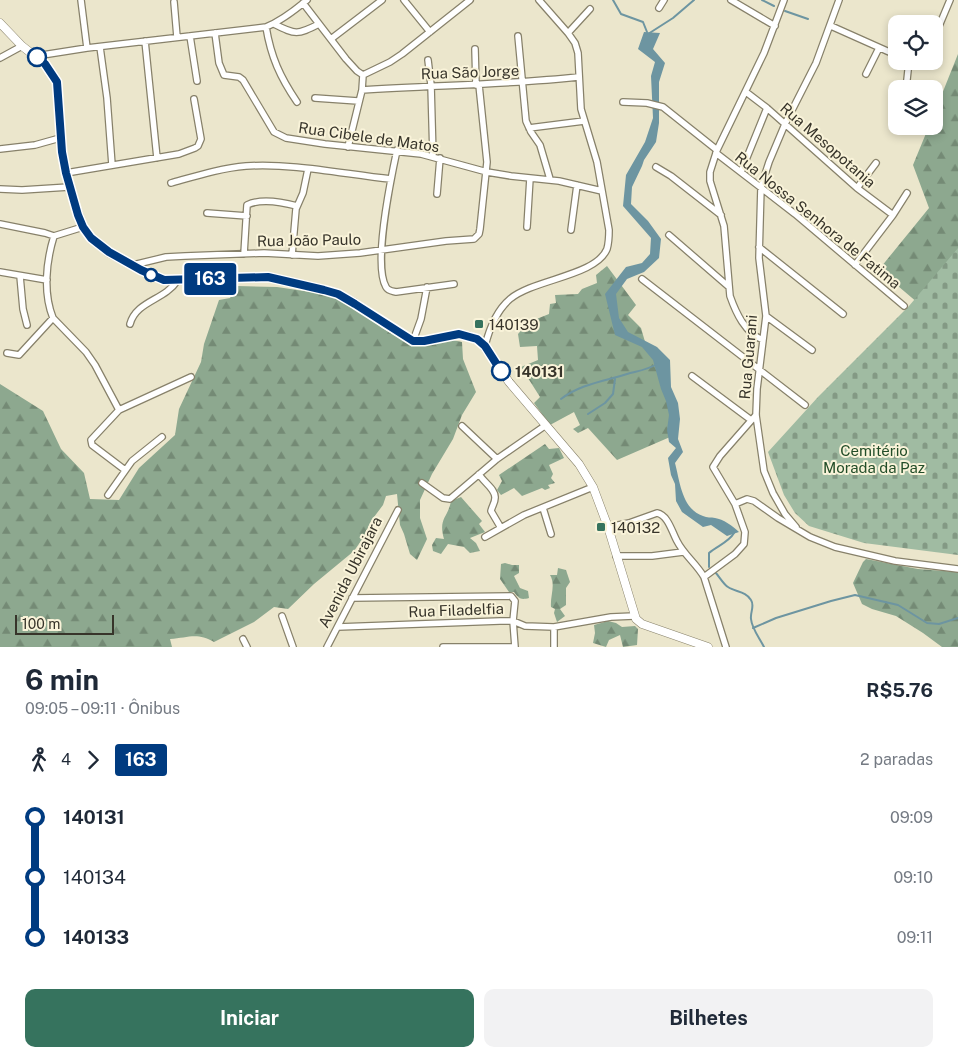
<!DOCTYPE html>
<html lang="pt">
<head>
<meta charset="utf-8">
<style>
  body { margin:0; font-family:"Public Sans",sans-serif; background:#f2f2f3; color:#1f2937; height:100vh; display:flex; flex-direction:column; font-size:19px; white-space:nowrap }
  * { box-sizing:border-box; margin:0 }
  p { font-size:16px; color:#747a83 }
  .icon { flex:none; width:28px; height:28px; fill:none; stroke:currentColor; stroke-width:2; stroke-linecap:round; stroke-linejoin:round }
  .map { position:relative; height:647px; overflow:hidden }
  .panel { display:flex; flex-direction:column; background:#fff; flex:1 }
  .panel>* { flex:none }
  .badge { padding:0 10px; border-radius:4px; font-size:18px; line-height:32px }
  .buttons { position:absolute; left:888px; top:15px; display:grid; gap:10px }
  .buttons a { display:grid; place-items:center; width:55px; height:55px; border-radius:10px; background:#fff; box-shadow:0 2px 8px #0003; font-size:25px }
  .scale { position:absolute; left:15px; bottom:12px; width:99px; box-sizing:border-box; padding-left:5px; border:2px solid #37342a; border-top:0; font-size:14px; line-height:18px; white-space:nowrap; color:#37342a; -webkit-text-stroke:4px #f9f3d9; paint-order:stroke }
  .map>.badge { position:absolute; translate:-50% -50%; box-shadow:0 0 0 2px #fff }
  .legs { display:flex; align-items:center; gap:8px; height:55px; padding:0 25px; font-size:16px }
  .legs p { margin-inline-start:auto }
  .head { display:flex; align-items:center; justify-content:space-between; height:85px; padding:0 25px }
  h1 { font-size:28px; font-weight:700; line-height:38px }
  .button { display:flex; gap:10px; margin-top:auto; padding:10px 25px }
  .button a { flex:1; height:58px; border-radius:10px; background:#36735e; color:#fff; font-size:20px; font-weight:700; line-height:58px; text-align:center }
  .button a+a { background:#f2f2f3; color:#1f2937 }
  ul { padding:0 25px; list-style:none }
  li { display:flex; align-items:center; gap:18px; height:60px; font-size:19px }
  li i { display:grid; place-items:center; width:8px; height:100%; margin:0 6px; background:currentColor }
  li i::after { content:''; width:12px; height:12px; margin:-6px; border:4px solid; border-radius:50%; background:#fff }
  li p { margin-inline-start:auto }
  li:first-child i { background:linear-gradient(#0000 50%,currentColor 0) }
  li:last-child i { background:linear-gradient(currentColor 50%,#0000 0) }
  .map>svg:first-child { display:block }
  .forest { fill:url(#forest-firs) }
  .cemetery { fill:url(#cemetery-stones) }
  .water { fill:#6d95a1 }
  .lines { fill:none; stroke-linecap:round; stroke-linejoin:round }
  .stream { stroke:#6d95a1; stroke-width:2 }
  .street-casing { stroke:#87816a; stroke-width:8 }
  .secondary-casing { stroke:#87816a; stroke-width:9 }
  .street { stroke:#fff; stroke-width:5.5 }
  .secondary { stroke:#fff; stroke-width:8 }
  .line-1-casing { stroke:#fff; stroke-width:11 }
  .line-1 { stroke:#003b80; stroke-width:8 }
  .stop-1-dot { fill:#fff; stroke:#003b80; stroke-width:2.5 }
  .poi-dot { fill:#36735e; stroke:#f9f3d9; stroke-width:2 }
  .labels { text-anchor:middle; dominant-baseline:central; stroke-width:4; stroke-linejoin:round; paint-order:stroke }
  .street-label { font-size:15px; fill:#37342a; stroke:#f9f3d9 }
  .poi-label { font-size:15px; fill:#37342a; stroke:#f9f3d9; text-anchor:start }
  .stop-label { font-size:15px; font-weight:bold; fill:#37342a; stroke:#f9f3d9; text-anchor:start }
  .park-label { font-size:15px; fill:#224d28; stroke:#f9f3d9 }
</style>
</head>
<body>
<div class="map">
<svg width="958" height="647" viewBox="0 0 958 647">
  <defs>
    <pattern id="forest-firs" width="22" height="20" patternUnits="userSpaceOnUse" patternTransform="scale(1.25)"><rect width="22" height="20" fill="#8da88f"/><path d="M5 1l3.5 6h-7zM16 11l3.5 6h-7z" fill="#748a75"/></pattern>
    <pattern id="cemetery-stones" width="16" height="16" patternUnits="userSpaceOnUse" patternTransform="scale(1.25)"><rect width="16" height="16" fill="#a0bba2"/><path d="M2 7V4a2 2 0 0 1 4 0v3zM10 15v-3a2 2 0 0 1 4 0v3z" fill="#839984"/></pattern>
  </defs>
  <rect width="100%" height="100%" fill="#ebe6cc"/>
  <!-- forest -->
  <path class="forest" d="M958,54v231l-40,18 -33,-28 -4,-8 48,-59 -16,-43 16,-39h5v-12z
    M607,266l29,39 -8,10 13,13 7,24 8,5 21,77 -60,26 -29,-32 -10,5 -5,-4 7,-4 -6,-13 -24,13 -16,-22 6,-6 -19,-30 17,-7 -1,-14 -17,1 -2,-13 11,-12 20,-8 1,-10 6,-1 -1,-8 23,-1 4,-5 15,-6 -1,-8z
    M237,286l40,1 67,10 38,31 21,12 30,-4 29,6 1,17 13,33 -14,23 -9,24 -21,35 -12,26v18l7,21 -10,21 -7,-6 -6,-20 -4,-9 -3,-31 -11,2 -3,9 -12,16 -8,17 -9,13 -40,33 -26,25 -14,-2 -20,15 -40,20c-17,-10 -26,-4 -44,-3l2,8h-172v-263l43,27 18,38 23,24 6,26 29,1 20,-32 36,-33 4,-26 22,-47 3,-18 15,-44 11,-2z
    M545,444l4,5 10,-1 5,10 -15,7 4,9 -2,4 4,5 -7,2 2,3 -5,2 -3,-2 -20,8 -8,-8 -13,7 -4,-5 5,-9 -3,-6z
    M461,497l21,24 -3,3 6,8 -15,6 6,5 4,8 -10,2 -6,-6 -16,-3 -7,10 -8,-3 -1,-6 4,-7 8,1c-6,-21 4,-21 7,-38z
    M866,559l52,10 40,3v75h-16l-19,-14 -27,-17 -24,-7 -10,-5 -9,-21 10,-21z
    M505,563l7,2h7v8l-5,3 6,12 8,3 1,7c-8,2 -10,1 -15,-6h-5l-9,-13 1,-15z
    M558,568l8,2 4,12 -4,6v17l-6,4 5,7 -8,6 -3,-9 1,-4 -4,-2c-1,-11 5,-22 -1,-32h7z
    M608,621l8,2 6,4 13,-1 3,3 -1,16 -14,2 -3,-12 -11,5 -3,7 -13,-4 2,-10 -1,-8z"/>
  <!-- cemetery -->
  <path class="cemetery" d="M958,248v307l-94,-12 -55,-17 -14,-13 -11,-18 -16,-43 50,-55 91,-91z"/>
  <!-- water -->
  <path class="water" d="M644,32l16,1 -7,16 12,14 -6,19v41l-3,19 -12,18 -2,6 -10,21 -1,17 17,17 13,18 -2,19 -15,14 -17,7 -11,15 3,24 9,14 29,15 13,13 1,27 7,16 2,16 -2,20 5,13 -8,11c5,19 7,46 28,53 4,2 8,1 12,2 8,1 18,8 24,14l-12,4 -16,-11 -8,2 -21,-15 -6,-11 -1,-17 -4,-9 -3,-17 8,-10 -7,-6 -2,-12 2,-15 -3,-14 -5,-12 -8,-29 -11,-13 -27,-12 -10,-41 21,-27 16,-4 8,-9 1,-16 -28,-32 3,-31 19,-33 8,-24 -2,-42 4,-14 -17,-13z"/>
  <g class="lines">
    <!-- stream -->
    <path class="stream" d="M613,0l8,14 22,8 4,10
      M762,0l12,6
      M785,11l23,8
      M648,34l25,-16 21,-18
      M561,399c19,-15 44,-18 66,-25 11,-3 20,-4 30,-10
      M588,414l17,-11 8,-9 2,-15
      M709,567v-14c8,-7 20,-11 25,-20l-2,-1
      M715,572c4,4 8,12 13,15 7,5 18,4 23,13 4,6 -1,12 0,19 1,10 8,18 13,28
      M753,628l23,-10 55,-17 24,-6 43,10 29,18 12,1 19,-6"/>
    <defs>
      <path id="street" d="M81,0l6,48
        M404,0l26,32
        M731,0l44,26
        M174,2l3,35
        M303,3l43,56 11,12 6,4
        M659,8l5,-8
        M274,24c22,11 23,11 45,0
        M831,26l65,29
        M266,27c5,30 14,50 31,75
        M215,33l4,30 5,12 15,2 4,3 31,52 12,6 39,6 96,10 66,18 24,4 48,5 43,10
        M568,33l22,-24
        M190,36l7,45
        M518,36l8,85 5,11 9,13 10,34
        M934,36l3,-5 13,-31
        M331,39l51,-39
        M145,41l12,117
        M100,47l7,51 5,67
        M475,49l1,36
        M36,56l51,-8 179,-21c15,-6 28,-16 41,-27
        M0,58l22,-12
        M428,60l3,25 2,72
        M866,74l13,-26
        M363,75l27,-13 12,-8 68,-54
        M906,89l3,-28
        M362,90c72,-5 144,-5 216,-13
        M746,92l21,16 90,80 36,27
        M315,98l43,3
        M623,102l24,1 16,4 54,43
        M529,128l55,-7
        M348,147l14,-57 1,-15
        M0,149l35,-4 25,-7
        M397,150c-6,28 -24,115 -11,137 2,4 6,4 10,5l58,-8
        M716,153l79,61 109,92
        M656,167l15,9 50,39
        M741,172l26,-64
        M66,173l113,-19 16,-6 3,-2 3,-7 -7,-40
        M171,183c25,-7 50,-15 75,-17 48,-3 97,8 145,13
        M857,188l19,-25
        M0,189l22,1 47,-3
        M437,194l3,-36
        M207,213l40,3
        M0,224l45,9 9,3 29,-9
        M527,227l3,-49
        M571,230l6,-45
        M669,235l60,52
        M54,236c-8,26 -11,57 -1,82l33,34 9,13 24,45
        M759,247l84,67
        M244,254l3,-49c14,-7 35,-3 50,1
        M292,255l4,-46 7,-16 5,-24
        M133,265l33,-8 19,-1 79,-3 54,3 42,-3 86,-12 28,-2 5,-5 1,-5 7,-67 -8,-77
        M855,265l38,-50 14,-22
        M0,272l47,8
        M20,276l3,33 4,16
        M642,279l163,126
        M766,316l46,34
        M130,324c6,-23 35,-24 47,-43
        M763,340c-18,-7 -27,-27 -33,-44l-6,-70 -14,-45v-9l7,-22 47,-97 20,-53
        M413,341l8,-22 6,-32
        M485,346c4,-16 12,-36 25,-47 24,-20 86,-23 97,-50 2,-7 2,-13 2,-19l-12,-68 -16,-53 -3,-56 -3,-10 -7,-10 -29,-33
        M7,353l12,2 34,-37
        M692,376l59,44
        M756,415l-36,41 -7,11 22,37 12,-5 7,2 24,17 32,19 25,10 60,14 63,8
        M462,426l35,33
        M125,470l-33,-25 -1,-5 28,-30 72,-33
        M479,474c4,8 17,15 16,24 0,5 -3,8 -4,13l10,17
        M422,483l21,15 7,1 47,-40 49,-34
        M108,495l24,-34 30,-24
        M543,508l8,26
        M608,527l21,-4 28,-10c11,2 15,19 20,28 7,14 19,22 27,36l22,70
        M796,527l-11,-13 -12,-21 -9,-22 -8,-56 1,-26 9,-73 -7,-58 2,-71 8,-25 16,-38 31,-61 23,-63
        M485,537l39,-22 69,-28
        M616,556h36l31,-4
        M704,577l31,-23 9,-10 1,-12 -10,-28
        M352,598l159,-2 4,5 -2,20 2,26
        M282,616l11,31
        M338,627l162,-6h13l12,5 29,1 57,-10 23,-1
        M243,639l4,8
        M327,647l71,-137
        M443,647h72
        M554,647v-20"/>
      <path id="secondary" d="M0,23l22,23 23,18 12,18 5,70 7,35 14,40 8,11 18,15 32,17 23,10 104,-3 56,13 14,4 17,9 58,38h11l35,-7 10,2 12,6 28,40 70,82 14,23 15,40 28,92 6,5 66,23"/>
    </defs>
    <!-- street casing -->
    <use href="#street" class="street-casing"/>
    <!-- secondary casing -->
    <use href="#secondary" class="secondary-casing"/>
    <!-- street -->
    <use href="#street" class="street"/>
    <!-- secondary -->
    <use href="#secondary" class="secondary"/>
  </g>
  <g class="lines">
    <defs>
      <path id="line-1" d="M37,57l8,7 12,18 5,70 4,21 12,42 5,12 8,11 18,14 32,18 23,10 104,-3 56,13 14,4 17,10 58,37h11l35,-7 18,5 8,7 16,25"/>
    </defs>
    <!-- line-1 casing -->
    <use href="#line-1" class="line-1-casing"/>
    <!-- line-1 -->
    <use href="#line-1" class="line-1"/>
  </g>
  <!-- markers -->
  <g class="stop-1-dot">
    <circle cx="37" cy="57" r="9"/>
    <circle cx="151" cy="275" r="6"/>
    <circle cx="501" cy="371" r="9"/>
  </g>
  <g class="poi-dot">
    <rect x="474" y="319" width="10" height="10" rx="2.5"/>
    <rect x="596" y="522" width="10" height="10" rx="2.5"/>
  </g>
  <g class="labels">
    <!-- street labels -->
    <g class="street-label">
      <text transform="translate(470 72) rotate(-2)">Rua São Jorge</text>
      <text transform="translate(369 137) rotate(8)">Rua Cibele de Matos</text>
      <text transform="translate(828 145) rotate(41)">Rua Mesopotania</text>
      <text transform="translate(818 220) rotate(39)">Rua Nossa Senhora de Fatima</text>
      <text transform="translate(309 240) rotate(-1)">Rua João Paulo</text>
      <text transform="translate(748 357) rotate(-85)">Rua Guarani</text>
      <text transform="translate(350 572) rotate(-63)">Avenida Ubirajara</text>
      <text transform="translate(456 610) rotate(-2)">Rua Filadelfia</text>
    </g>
    <!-- poi labels -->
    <g class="poi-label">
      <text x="489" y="324">140139</text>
      <text x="611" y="527">140132</text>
    </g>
    <!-- stop labels -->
    <g class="stop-label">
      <text x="515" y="371">140131</text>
    </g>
    <!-- park labels -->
    <g class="park-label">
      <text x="874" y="450">Cemitério<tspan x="874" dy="17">Morada da Paz</tspan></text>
    </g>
  </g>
</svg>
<div class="buttons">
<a><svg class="icon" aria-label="locate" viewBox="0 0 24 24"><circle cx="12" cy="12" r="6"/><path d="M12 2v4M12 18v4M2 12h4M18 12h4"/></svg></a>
<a><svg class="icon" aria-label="layers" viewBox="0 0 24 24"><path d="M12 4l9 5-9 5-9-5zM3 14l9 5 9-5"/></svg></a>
</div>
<div class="scale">100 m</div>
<b class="badge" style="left:210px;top:279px;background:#003b80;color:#fff">163</b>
</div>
<section class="panel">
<div class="head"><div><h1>6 min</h1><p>09:05 – 09:11 · Ônibus</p></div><b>R$5.76</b></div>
<div class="legs"><svg class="icon" aria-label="walk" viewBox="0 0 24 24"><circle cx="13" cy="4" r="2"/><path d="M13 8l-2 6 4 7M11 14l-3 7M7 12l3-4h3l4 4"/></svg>4<svg class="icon" aria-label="forward" viewBox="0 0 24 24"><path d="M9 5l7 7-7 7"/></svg><b class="badge" style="background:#003b80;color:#fff">163</b><p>2 paradas</p></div>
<ul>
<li><i style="color:#003b80"></i><b>140131</b><p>09:09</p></li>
<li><i style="color:#003b80"></i><span>140134</span><p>09:10</p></li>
<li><i style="color:#003b80"></i><b>140133</b><p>09:11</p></li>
</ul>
<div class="button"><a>Iniciar</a><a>Bilhetes</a></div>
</section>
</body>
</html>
